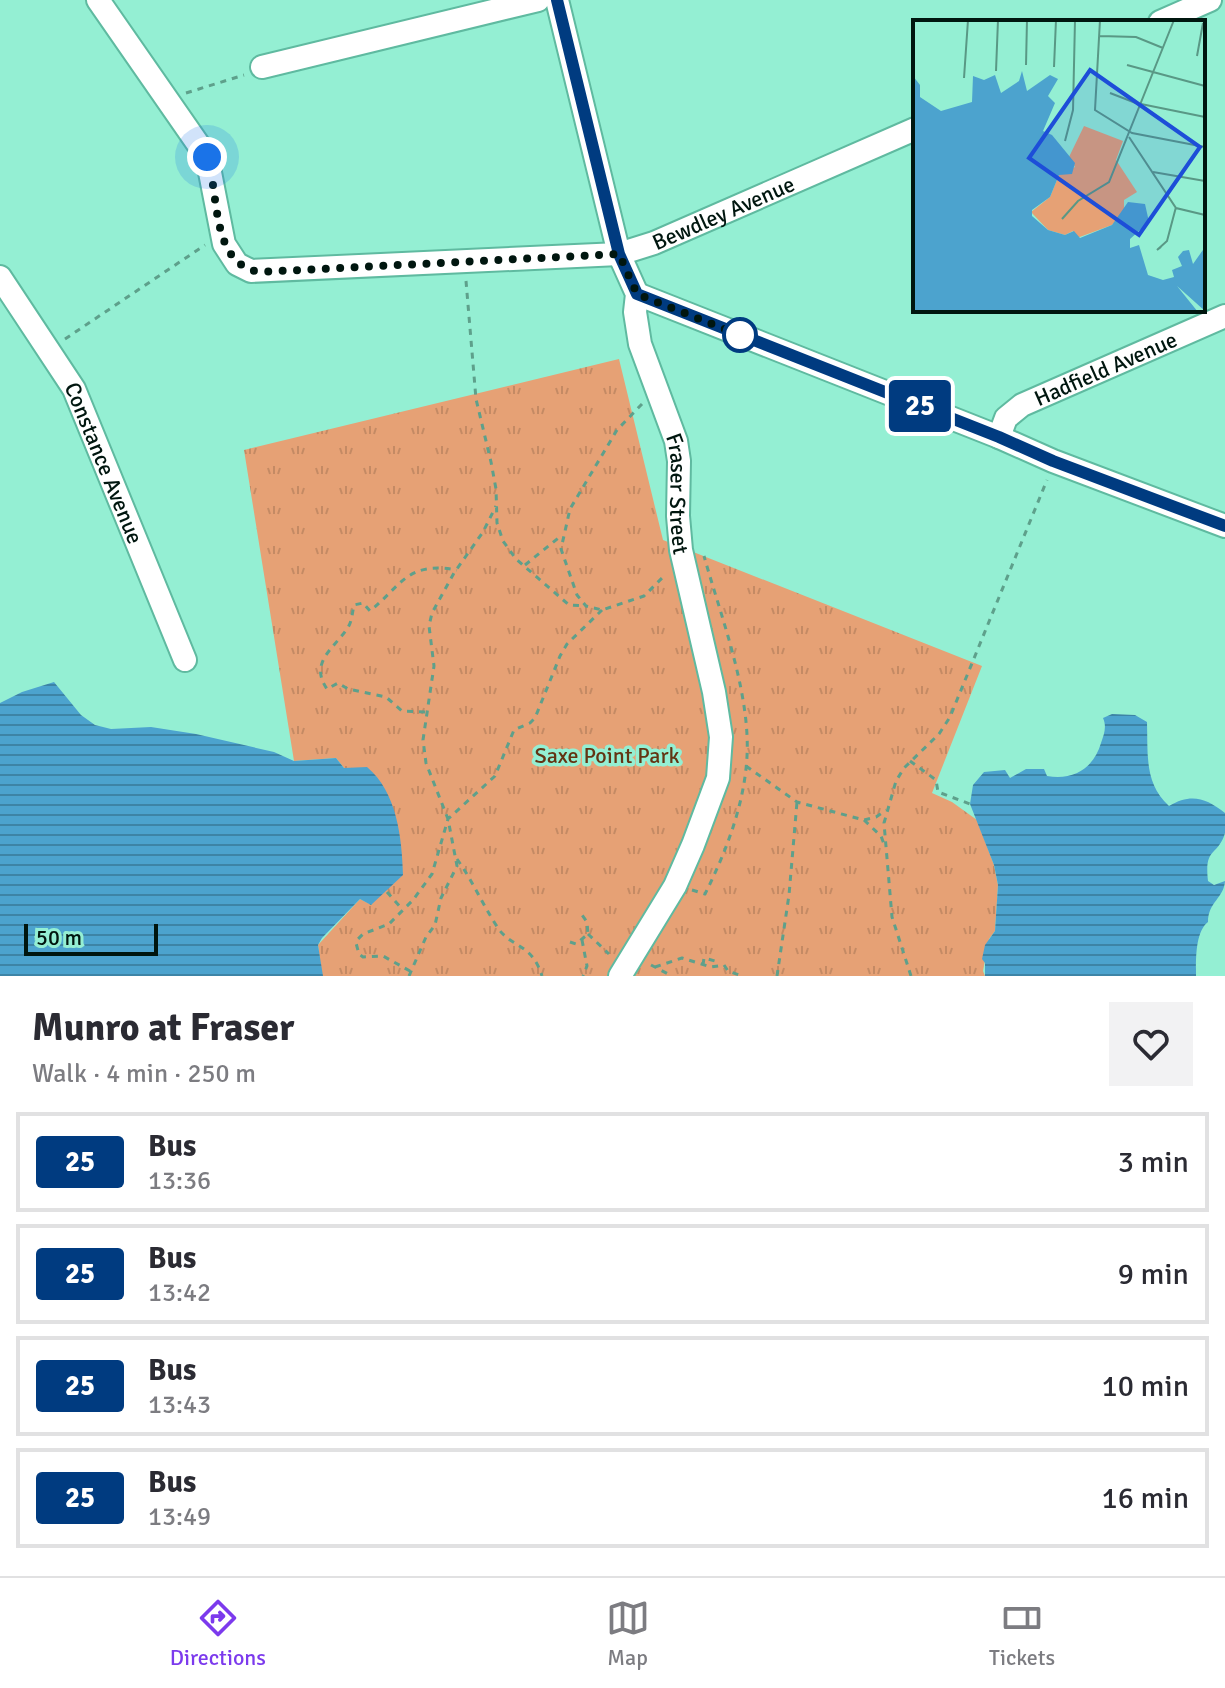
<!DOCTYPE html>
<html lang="en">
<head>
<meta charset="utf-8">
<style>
  body { margin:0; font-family:Signika,sans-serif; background:#f2f2f3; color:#2b2b33; height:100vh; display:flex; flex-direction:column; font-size:30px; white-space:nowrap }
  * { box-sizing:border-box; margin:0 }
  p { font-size:26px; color:#7c7c81 }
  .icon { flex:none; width:44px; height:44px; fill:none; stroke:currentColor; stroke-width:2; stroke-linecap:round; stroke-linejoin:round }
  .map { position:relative; height:976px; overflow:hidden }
  .sheet { display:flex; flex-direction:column; background:#fff; flex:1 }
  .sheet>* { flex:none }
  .badge { padding:0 16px; border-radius:6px; font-size:28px; line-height:52px }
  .scale { position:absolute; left:24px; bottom:20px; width:134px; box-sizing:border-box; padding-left:8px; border:4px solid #00160f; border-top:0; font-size:22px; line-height:28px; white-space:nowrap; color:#00160f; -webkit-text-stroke:6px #94efd3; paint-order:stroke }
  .you { position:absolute; width:40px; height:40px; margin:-20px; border:6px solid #fff; border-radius:50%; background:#1a73e8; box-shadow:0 0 0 12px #1a73e833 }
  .map>.badge { position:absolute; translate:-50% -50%; box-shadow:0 0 0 4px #fff }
  .round { display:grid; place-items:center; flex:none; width:84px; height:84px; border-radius:0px; background:#f2f2f3 }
  .summary { display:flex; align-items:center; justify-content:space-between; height:136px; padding:0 32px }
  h1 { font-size:38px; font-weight:700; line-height:60px }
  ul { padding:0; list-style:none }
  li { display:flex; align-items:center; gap:24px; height:100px; margin:0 16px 12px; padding:0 16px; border:4px solid #e1e1e2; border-radius:0px }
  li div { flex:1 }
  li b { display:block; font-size:30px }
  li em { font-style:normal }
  li .badge { min-width:88px; font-weight:700; text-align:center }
  .tab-bar { display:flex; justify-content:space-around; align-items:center; height:112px; border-top:2px solid #e1e1e2; background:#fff; font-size:22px; color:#7c7c81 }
  .tab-bar a { display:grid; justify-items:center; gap:4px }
  .tab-bar .current { color:#7c3aed }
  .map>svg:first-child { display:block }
  .park { fill:url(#park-tufts) }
  .water { fill:url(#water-rules) }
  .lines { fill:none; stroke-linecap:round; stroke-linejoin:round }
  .minor-casing { stroke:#5fbaa0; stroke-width:26 }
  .path { stroke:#5ea08b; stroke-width:3; stroke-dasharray:6 6; stroke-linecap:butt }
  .minor { stroke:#fff; stroke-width:22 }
  .line-casing { stroke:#fff; stroke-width:18 }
  .line { stroke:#003b80; stroke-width:12 }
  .walk { stroke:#00160f; stroke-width:8; stroke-dasharray:0 14.4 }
  .stop-dot { fill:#fff; stroke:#003b80; stroke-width:4 }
  .labels { text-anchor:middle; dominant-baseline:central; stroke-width:7; stroke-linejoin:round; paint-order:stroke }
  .street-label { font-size:22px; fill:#00160f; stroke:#94efd3 }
  .park-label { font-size:22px; fill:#633413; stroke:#94efd3 }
  .inset-road { fill:none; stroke:#599885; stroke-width:2 }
  .view { fill:#1d4ed8; fill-opacity:0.15; stroke:#1d4ed8; stroke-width:4 }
  .inset-edge { fill:none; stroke:#00160f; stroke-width:4 }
</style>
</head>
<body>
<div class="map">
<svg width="1225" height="976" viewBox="0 0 1225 976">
  <defs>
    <pattern id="park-tufts" width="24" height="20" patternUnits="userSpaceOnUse" patternTransform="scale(2)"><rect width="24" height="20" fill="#e6a175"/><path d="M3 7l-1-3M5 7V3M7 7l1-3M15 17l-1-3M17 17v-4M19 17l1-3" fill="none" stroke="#c48a64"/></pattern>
    <pattern id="water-rules" width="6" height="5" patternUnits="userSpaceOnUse" patternTransform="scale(2)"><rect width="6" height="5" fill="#4ca3ce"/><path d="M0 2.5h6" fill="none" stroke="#3d84a6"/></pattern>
  </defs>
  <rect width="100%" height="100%" fill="#94efd3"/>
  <!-- park -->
  <path class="park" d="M619,359l44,181 319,126 -50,127 20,9 25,18 17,45 4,20 -3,46 -6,8 -6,32 2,5h-663l-4,-31 42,-46 12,6 -28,-137 -8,-10 -42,3 -50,-311z"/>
  <!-- water -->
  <path class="water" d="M54,682l27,33 14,10 16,4 40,-2 45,7 78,18 20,9 42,-3 8,10 23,-1c30,25 35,71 36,108l-32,30 -11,-6 -38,39 -4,7 5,31h-323v-273l22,-11z
    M1112,714l23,1 12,7c1,32 -3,61 22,84 22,-13 37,-8 56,7 0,6 0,15 0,20 -7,24 -21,13 -17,48l6,4 11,-4c-1,17 -17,21 -17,41 -13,10 -12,38 -12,54h-211v-13l-3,-4 3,-14 10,-14 3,-46 -4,-20 -24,-61 3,-19 11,-13 21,-2 5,8 16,-9h18l3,7c26,5 47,-8 54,-33 3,-9 6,-16 2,-25z"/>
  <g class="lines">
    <defs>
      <g id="minor">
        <path id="s1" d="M98,0l109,157 17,87 13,20 14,7 368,-17 35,-11 261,-114"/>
        <path id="s2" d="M557,0l62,254 18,40 -2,18 5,32 36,97 3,20 -1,55 3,34 33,142 7,45 -3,41 -25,67 -18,41 -55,90"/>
        <path d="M1160,22l50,-22"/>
        <path d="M262,67l276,-67"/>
        <path id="s3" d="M0,277l74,112 111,271"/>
        <path d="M637,294l362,143 54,24 172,65"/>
        <path id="s4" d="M999,437l7,-19 16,-13 203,-89"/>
      </g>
    </defs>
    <!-- minor casing -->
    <use href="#minor" class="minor-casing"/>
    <!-- path -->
    <path class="path" d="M186,93l58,-18
      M466,281l10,118 15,63 5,27 1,34 6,18 13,18 53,46 17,1
      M65,339l140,-94
      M642,404l-25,26 -47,79 -9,40 16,46 9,11 16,4 42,-14 22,-22
      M525,565l37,-30
      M425,712l-23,-1 -16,-14 -38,-8 -10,-6 -11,6c-18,-26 6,-40 20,-60 5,-7 5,-15 7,-24l9,-2 7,8c32,-26 37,-50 87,-41
      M910,761l26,19 2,12 32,12
      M746,766l51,36 67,18 12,-3 10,-7
      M864,820l17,16 3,8
      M457,859c15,21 25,44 39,66 14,24 35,16 46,51
      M692,890l13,4c24,-48 45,-104 42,-159 -3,-59 -27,-122 -43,-179
      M387,892l16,18
      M588,934l21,20
      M582,940l5,26 -4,10
      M570,942l6,2 12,-10 -1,-12 -5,-7
      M651,965l21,11
      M703,965l1,-7 11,3 -1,6
      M655,967l27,-9 29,9 13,-2 4,6 14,5
      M410,971l-27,-15 -20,1 -4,-3 -3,-11 2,-4 5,-5 26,-10 24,-24 19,-26 16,-55 47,-43 19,-46 16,-7 5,-5 25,-62 7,-12 35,-34
      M409,976l17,-39 9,-12 6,-27 16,-32 -9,-47 -22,-56 -3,-23 11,-74 -5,-40 3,-13 22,-40 29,-41 13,-26
      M777,976l12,-81 8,-93
      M911,976l-19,-59 -8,-94 12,-42 8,-13 35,-34 11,-17 97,-237"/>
    <!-- minor -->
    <use href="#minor" class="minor"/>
  </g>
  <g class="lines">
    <defs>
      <path id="line" d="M557,0l62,254 18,40 362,143 54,24 172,65"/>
    </defs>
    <!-- line casing -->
    <use href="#line" class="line-casing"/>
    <!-- line -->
    <use href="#line" class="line"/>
    <!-- walk -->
    <path class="walk" d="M207,157c13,39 3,107 53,115l359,-18 18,40 110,44 -7,-3"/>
  </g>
  <!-- markers -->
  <circle class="stop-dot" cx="740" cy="335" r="16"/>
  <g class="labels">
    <!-- street labels -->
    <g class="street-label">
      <text stroke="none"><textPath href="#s1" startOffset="800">Bewdley Avenue</textPath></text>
      <text stroke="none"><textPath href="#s4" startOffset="132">Hadfield Avenue</textPath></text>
      <text stroke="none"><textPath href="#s3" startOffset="214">Constance Avenue</textPath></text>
      <text stroke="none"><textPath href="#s2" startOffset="512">Fraser Street</textPath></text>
    </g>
    <!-- park labels -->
    <g class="park-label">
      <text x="607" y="755">Saxe Point Park</text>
    </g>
  </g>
  <!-- overview -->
  <g transform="translate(913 20)">
    <rect width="292" height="292" fill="#94efd3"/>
    <path d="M171,106l39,15 -7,19 21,32 -13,8v12l-12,13 -35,13 -4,-7 -8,4 -17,-5 -17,-18 19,-15 9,-22 16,-8 -6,-10z" fill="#e6a175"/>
    <path d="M109,51l5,20 23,-16 8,4 -10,17 7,7 -12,28 9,4 23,28 -3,11 -13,1 -9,22 -18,13v6l16,14 17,5 9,-4 6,7 32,-13 16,-23 17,2 4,18 -19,17v9l9,-3 9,30 15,5 11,-3 -2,-7 10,-4 -4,-9 5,-6 6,-1 4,14 12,-17v64l-28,-25 21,26h-285v-236l7,9v12l21,14 31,-9 1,-26 11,4 11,-5 6,18 18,-12z" fill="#4ca3ce"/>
    <path class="inset-road" d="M187,0l-5,90 37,23 73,14M187,16l36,1 27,11M284,36l6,-33M113,45l1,-45M214,45l78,21M141,47l2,-47M83,51l2,-51M51,58l4,-58M197,73l31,12M228,84l64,13M216,117l47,71 29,7M152,121l8,-31 2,-90M240,152l52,9M149,199l16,-18 31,-19 65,-162M248,227l-4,3 10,-9 9,-34"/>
    <path class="view" d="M177,50l110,77 -61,88 -110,-77z"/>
    <rect width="292" height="292" class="inset-edge"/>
  </g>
</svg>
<div class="scale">50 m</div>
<div class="you" style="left:207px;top:157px"></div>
<b class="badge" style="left:920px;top:406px;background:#003b80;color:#fff">25</b>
</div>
<section class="sheet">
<div class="summary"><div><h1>Munro at Fraser</h1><p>Walk · 4 min · 250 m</p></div><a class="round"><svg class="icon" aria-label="heart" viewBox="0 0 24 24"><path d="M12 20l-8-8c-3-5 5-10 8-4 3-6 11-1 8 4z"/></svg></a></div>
<ul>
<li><span class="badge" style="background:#003b80;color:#fff">25</span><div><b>Bus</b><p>13:36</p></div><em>3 min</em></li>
<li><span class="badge" style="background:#003b80;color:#fff">25</span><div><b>Bus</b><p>13:42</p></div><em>9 min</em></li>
<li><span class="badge" style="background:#003b80;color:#fff">25</span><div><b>Bus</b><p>13:43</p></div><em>10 min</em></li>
<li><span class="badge" style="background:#003b80;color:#fff">25</span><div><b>Bus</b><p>13:49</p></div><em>16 min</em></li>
</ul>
</section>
<nav class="tab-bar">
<a class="current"><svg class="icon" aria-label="directions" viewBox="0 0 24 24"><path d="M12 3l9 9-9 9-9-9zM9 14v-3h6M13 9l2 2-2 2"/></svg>Directions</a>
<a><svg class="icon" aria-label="map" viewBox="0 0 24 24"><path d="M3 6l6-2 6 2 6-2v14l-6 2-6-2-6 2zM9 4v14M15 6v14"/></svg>Map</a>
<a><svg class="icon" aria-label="tickets" viewBox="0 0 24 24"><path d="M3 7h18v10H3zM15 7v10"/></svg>Tickets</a>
</nav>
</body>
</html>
